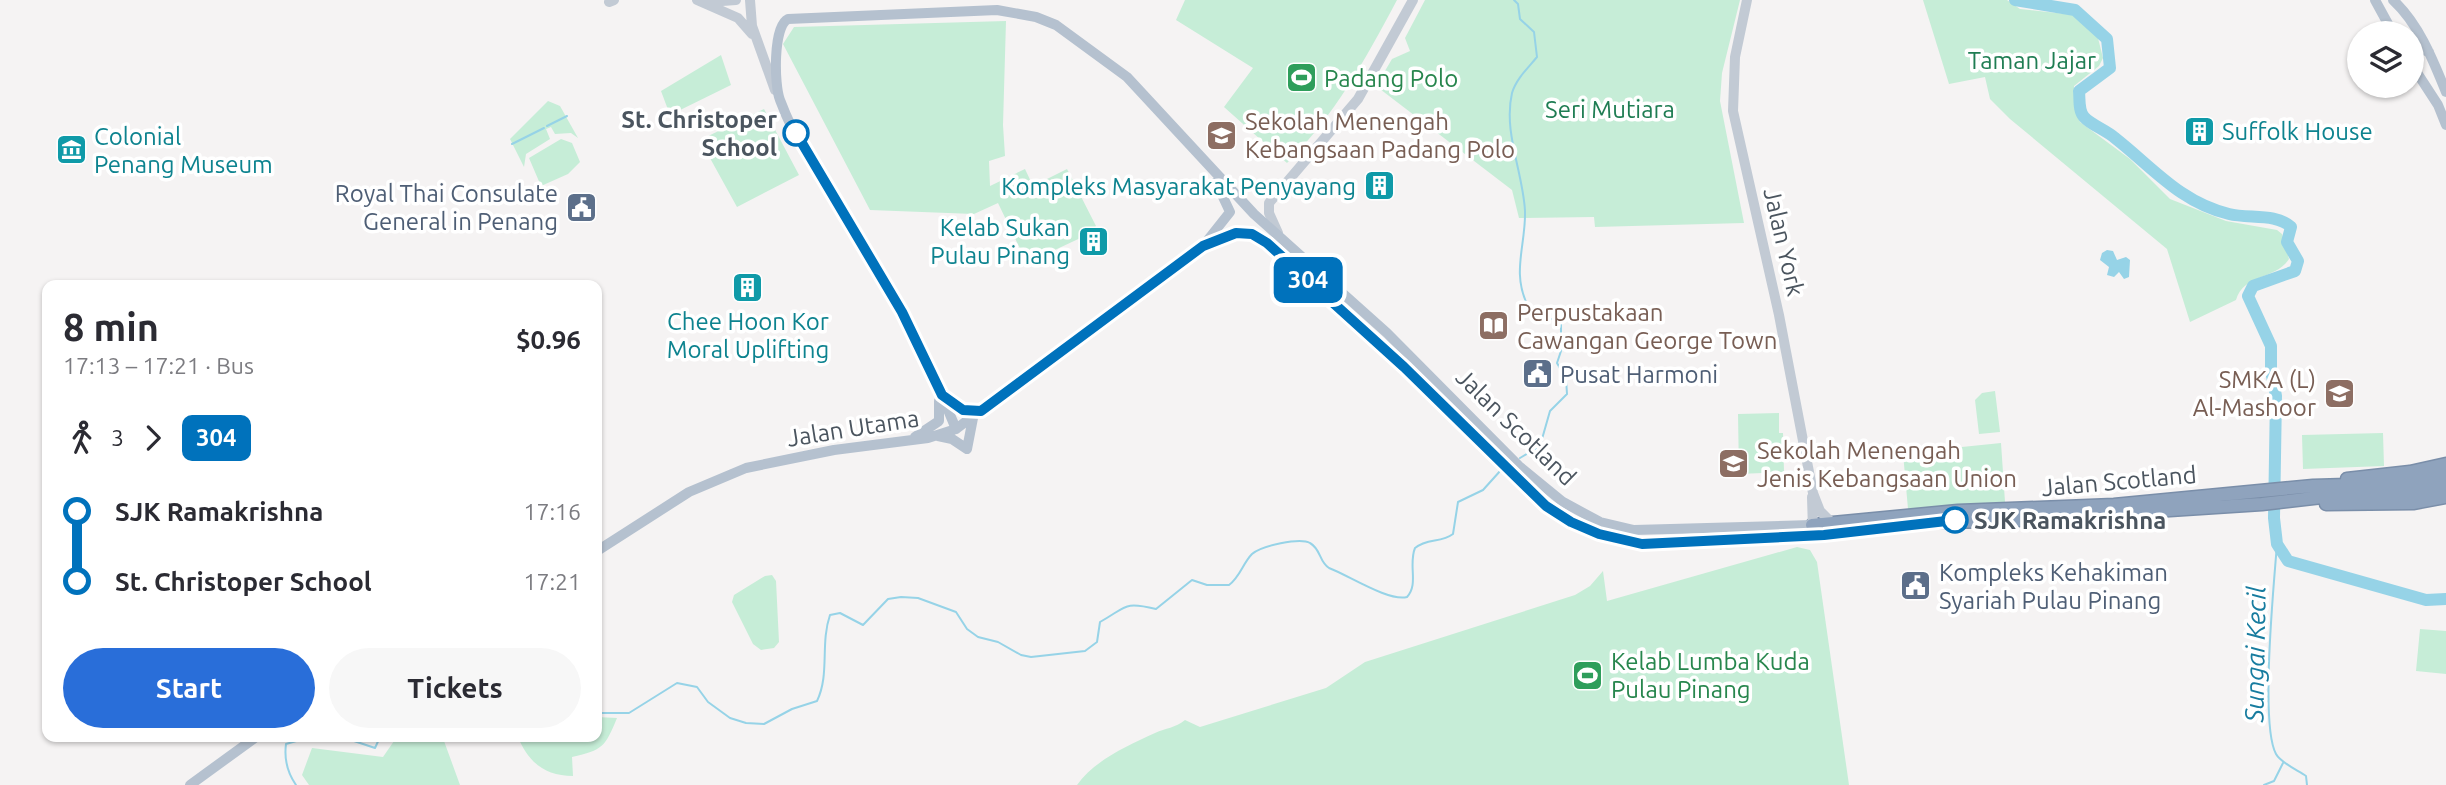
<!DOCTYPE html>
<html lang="en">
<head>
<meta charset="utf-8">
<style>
  body { margin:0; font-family:Ubuntu,sans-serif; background:#f7f7f7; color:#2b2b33; height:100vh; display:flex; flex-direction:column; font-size:26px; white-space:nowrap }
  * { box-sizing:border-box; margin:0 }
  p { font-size:23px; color:#7c7c81 }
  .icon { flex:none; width:38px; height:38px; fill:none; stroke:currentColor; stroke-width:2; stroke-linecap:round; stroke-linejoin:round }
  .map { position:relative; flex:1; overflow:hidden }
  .details { position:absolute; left:42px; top:280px; width:560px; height:462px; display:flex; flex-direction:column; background:#fff; border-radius:14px; box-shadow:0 2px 5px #0004 }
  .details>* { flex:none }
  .badge { padding:0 14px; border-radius:10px; font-size:24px; line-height:46px }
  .tools { position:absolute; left:2347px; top:21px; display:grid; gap:14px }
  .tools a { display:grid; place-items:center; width:77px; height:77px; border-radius:50%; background:#fff; box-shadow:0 2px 5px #0004; font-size:35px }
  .map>.badge { position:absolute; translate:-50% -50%; box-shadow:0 0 0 4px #fff }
  .legs { display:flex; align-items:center; gap:10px; height:77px; padding:0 21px; font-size:23px }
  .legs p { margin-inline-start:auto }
  .headline { display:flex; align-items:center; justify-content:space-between; height:119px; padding:0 21px }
  h1 { font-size:38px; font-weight:700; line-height:52px }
  .button { display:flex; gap:14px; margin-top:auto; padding:14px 21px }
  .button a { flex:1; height:80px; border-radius:42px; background:#296ed9; color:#fff; font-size:28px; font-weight:700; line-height:80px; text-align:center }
  .button a+a { background:#f7f7f7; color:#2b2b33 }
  ul { padding:0 21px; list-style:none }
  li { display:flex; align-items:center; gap:24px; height:70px; font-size:26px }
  li i { display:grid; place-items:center; width:10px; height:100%; margin:0 9px; background:currentColor }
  li i::after { content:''; width:18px; height:18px; margin:-9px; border:5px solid; border-radius:50%; background:#fff }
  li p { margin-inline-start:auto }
  li:first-child i { background:linear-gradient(#0000 50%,currentColor 0) }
  li:last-child i { background:linear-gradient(currentColor 50%,#0000 0) }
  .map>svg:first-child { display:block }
  .green { fill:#c6edd7 }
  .water { fill:#96d3e7 }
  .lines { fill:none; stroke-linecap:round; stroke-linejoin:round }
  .stream { stroke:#96d3e7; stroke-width:2 }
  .river { stroke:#96d3e7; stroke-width:12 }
  .highway-casing { stroke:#7a8ea9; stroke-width:15 }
  .secondary { stroke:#c2cad4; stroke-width:10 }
  .primary { stroke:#b5c1cf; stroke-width:10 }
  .highway { stroke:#8fa3bd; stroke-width:12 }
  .line-1-casing { stroke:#fff; stroke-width:16 }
  .line-1 { stroke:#0072bc; stroke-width:10 }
  .stop-1-dot { fill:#fff; stroke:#0072bc; stroke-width:3.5 }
  .labels { text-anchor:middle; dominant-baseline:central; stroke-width:7; stroke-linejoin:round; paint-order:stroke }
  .park-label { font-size:24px; fill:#1f7d53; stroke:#fff }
  .leisure-label { font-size:24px; fill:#27864d; stroke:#fff; text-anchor:start }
  .stop-label { font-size:24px; font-weight:bold; fill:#4b555f; stroke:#fff; text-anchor:end }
  .education-label { font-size:24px; fill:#785e54; stroke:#fff; text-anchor:start }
  .culture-label { font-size:24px; fill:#0d838f; stroke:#fff; text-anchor:start }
  .service-label { font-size:24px; fill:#4e5e75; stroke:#fff; text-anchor:start }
  .street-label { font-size:24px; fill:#4b555f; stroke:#fff }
  .water-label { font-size:26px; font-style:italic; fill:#177c9f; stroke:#fff }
</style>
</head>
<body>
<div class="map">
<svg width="2446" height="785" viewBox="0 0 2446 785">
  <rect width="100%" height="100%" fill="#f5f3f3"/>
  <!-- green -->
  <path class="green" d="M1185,0h212c-32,60 -62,115 -110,163l-63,-56 29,-39 -77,-48z
    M1425,0h315l-18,73 -2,28 24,122 -149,4 -1,-10 -75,1 -7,-28 -136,-104 16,-27 18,-8 -5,-13z
    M1923,0h84l13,9 55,6 23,23 5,20 -4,8 -25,20v21l6,15 50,37 40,40 56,22 51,9 5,4 7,25c-13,21 -45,14 -53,41l-46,22 -23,-73 -157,-130 -20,-20 -5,-22 -36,7z
    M1006,21l-3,104 2,31 -16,5 1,25 35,-17 8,17 34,-17 29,57 -7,8 -62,29 -29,-60 -24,11 -104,-4 -87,-166 11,-17z
    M721,55l10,30 -61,30 -9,-24z
    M548,101l12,5 18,32 -7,-5 -16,1 -4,-7 -5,2 4,10 -24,15 -2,13 -14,-28z
    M764,109l35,66 -62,32 -37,-67z
    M561,139l11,4 8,19 -12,12 -27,12 -12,-28z
    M1995,391l5,41 -21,2 -4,-34 7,-7z
    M1779,413v20h4l1,39 -45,2 -1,-60z
    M2383,433l1,33 -81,3 -1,-34z
    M2001,443l4,59 -97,7 -5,-56z
    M1797,547l13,3 7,12 32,223h-772c18,-25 50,-39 78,-52 11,-5 20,-5 30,-13l15,7 126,-39 39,-26 210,-67 15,-9 13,-15 4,30z
    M772,575l4,6 3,61 -5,6 -13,2 -8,-6 -21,-42 2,-7 31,-19z
    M2420,629l26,2v43l-30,-3z
    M597,717l20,1c-12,29 -14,32 -45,39l1,19c-28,0 -45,-14 -55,-39h79z
    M394,741h50l16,44h-151l-7,-10 10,-27 71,9z"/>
  <!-- water -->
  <path class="water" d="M2107,250l6,1 4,9 9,-3 4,3 -1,17 -5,2 -5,-7 -5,5 -7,-2 2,-8 -9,-7 2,-7z"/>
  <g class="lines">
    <!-- stream -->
    <path class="stream" d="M1514,0l4,4 2,15 14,13 3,25c-9,11 -21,22 -25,36 -9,39 11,79 13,118 1,34 -14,62 3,95 6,11 23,11 33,17v28l-4,12 9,16 1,15 -17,17 -10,35 -20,12
      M547,126l20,-10
      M512,144l32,-16
      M2277,544c-3,39 -17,181 -1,210 5,9 21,16 30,22l1,9
      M597,713h32l48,-30 20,4 11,15 22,16 16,5 18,1 28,-15 25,-8c13,-27 3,-57 13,-86l10,-2 23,12 25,-26 13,-2 17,1 38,14 11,17 11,8 20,5 23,13 10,2 54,-6 12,-9 3,-20c27,-15 23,-21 56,-13l36,-29 15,5h22c11,-8 14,-22 23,-31 9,-8 48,-17 58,-11 11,6 9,19 19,25 19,7 60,34 78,29 12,-13 1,-32 8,-49 12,-10 26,-5 38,-14l5,-32 25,-12 18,-20
      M342,737l33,11 5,-11
      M296,785c-9,-13 -12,-26 -10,-41l24,-7
      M2264,785l10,-4 9,-18"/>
    <!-- river -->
    <path class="river" d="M2015,0l60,10 32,29 3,29 -31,23c1,8 -1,19 5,26 7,8 22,13 31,21 37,29 66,65 114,76 20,5 47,-1 62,13l-4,15 11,19 -3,10 -42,15 -5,10 23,50v25l5,25 -2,122 3,26 11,17 138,39 20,-1"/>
    <defs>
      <path id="highway" d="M2347,479l63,-7 36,-8
        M2326,504l87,-1 33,-6
        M1812,525l146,-14 156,-6 199,-19 101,-3 32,-8
        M1813,535l117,-13 73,-1 259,-17 60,-7 90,-4 34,-7"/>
    </defs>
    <!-- highway casing -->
    <use href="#highway" class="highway-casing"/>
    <!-- secondary -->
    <path class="secondary" d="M697,0l41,18 14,16
      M750,0l2,26 23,64
      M1747,0l-12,57 -2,54 46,204 34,178 7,18 12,12
      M609,2l5,-2
      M708,2l28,-2
      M1278,233l-9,-20v-10l89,-104 55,-99
      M1812,497l1,33"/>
    <!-- primary -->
    <path class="primary" d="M2375,0l18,33
      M2393,0c26,24 40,60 53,92
      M2412,46l17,6
      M2412,65l26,40 8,20
      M1207,241l23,-29 -14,-30
      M944,397l19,13 18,1
      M956,429c-25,-61 -54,-121 -88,-177 -31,-49 -68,-98 -88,-152 -6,-15 -7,-74 8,-81l209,-9 39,7 20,8 71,52 127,137 133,119 132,133 44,36 37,20 34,8 178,-5
      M938,436l14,3 15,10
      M915,437l24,-16v-20
      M967,449l6,-31
      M597,551l92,-59 57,-24 88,-18 94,-12 28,-9 218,-164c28,-18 61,-46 93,-22l137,124 131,130 36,25 28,12 43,10 171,-9
      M190,785l66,-48"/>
    <!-- highway -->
    <use href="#highway" class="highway"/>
  </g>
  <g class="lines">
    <defs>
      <path id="line-1" d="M796,133l106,179 40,83 21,15 18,1 222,-165 33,-13 16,1 15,9 137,124 142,139 25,16 28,12 43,10 182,-9 131,-15"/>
    </defs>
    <!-- line-1 casing -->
    <use href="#line-1" class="line-1-casing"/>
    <!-- line-1 -->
    <use href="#line-1" class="line-1"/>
  </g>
  <!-- icons -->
  <defs>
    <symbol id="stadium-square" viewBox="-11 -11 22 22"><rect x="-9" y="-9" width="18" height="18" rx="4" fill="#2e9e5b" stroke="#fff"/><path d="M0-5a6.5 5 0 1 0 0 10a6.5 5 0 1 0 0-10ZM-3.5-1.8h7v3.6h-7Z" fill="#fff"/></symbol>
    <symbol id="building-square" viewBox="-11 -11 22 22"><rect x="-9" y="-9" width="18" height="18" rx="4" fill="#0f9aa8" stroke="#fff"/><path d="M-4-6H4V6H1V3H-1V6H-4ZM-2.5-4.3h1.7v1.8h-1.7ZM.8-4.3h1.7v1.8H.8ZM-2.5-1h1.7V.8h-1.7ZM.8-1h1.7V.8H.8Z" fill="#fff"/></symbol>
    <symbol id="school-square" viewBox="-11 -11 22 22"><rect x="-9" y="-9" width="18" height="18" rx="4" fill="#8d6e63" stroke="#fff"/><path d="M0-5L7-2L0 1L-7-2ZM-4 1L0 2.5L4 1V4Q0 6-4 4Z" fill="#fff"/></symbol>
    <symbol id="museum-square" viewBox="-11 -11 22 22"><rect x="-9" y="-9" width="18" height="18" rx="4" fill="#0f9aa8" stroke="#fff"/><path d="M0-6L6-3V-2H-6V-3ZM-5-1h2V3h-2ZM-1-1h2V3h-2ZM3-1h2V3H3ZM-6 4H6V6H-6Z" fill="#fff"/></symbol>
    <symbol id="civic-square" viewBox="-11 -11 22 22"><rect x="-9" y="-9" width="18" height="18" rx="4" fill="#5c6f8a" stroke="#fff"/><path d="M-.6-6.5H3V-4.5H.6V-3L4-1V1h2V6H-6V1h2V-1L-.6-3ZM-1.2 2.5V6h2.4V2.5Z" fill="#fff"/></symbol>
    <symbol id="library-square" viewBox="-11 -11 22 22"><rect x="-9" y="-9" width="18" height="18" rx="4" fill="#8d6e63" stroke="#fff"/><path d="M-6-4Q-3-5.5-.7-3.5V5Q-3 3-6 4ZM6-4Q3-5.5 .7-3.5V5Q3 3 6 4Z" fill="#fff"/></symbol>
  </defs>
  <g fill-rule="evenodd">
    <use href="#stadium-square" x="1284" y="60" width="35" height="35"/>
    <use href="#building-square" x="2182" y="114" width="35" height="35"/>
    <use href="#school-square" x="1204" y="118" width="35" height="35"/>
    <use href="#museum-square" x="54" y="132" width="35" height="35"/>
    <use href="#building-square" x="1362" y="168" width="35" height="35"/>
    <use href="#civic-square" x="564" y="190" width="35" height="35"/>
    <use href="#building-square" x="1076" y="224" width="35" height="35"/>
    <use href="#building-square" x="730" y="270" width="35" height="35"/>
    <use href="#library-square" x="1476" y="308" width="35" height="35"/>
    <use href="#civic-square" x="1520" y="356" width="35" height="35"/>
    <use href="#school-square" x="2322" y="376" width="35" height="35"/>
    <use href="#school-square" x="1716" y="446" width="35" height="35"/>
    <use href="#civic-square" x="1898" y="568" width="35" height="35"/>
    <use href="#stadium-square" x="1570" y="658" width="35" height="35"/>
  </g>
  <!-- markers -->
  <g class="stop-1-dot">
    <circle cx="796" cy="133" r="12"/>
    <circle cx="1955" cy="520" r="12"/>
  </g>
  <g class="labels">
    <!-- park labels -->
    <g class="park-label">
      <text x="2032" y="60">Taman Jajar</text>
      <text x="1610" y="109">Seri Mutiara</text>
    </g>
    <!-- leisure labels -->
    <g class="leisure-label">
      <text x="1324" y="78">Padang Polo</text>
      <text x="1611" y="661">Kelab Lumba Kuda<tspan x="1611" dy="28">Pulau Pinang</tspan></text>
    </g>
    <!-- stop labels -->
    <g class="stop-label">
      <text x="777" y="119">St. Christoper<tspan x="777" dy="28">School</tspan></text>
      <text x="1974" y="520" text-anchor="start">SJK Ramakrishna</text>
    </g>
    <!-- education labels -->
    <g class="education-label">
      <text x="1245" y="121">Sekolah Menengah<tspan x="1245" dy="28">Kebangsaan Padang Polo</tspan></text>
      <text x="1517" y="312">Perpustakaan<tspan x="1517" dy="28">Cawangan George Town</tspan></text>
      <text x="2316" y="379" text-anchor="end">SMKA (L)<tspan x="2316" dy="28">Al-Mashoor</tspan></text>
      <text x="1757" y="450">Sekolah Menengah<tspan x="1757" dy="28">Jenis Kebangsaan Union</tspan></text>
    </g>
    <!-- culture labels -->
    <g class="culture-label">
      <text x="2222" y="131">Suffolk House</text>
      <text x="94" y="136">Colonial<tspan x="94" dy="28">Penang Museum</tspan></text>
      <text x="1356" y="186" text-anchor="end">Kompleks Masyarakat Penyayang</text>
      <text x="1070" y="227" text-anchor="end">Kelab Sukan<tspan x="1070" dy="28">Pulau Pinang</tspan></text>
      <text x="748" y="321" text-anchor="middle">Chee Hoon Kor<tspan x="748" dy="28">Moral Uplifting</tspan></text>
    </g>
    <!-- service labels -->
    <g class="service-label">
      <text x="558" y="193" text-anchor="end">Royal Thai Consulate<tspan x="558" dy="28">General in Penang</tspan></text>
      <text x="1560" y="374">Pusat Harmoni</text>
      <text x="1939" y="572">Kompleks Kehakiman<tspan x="1939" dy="28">Syariah Pulau Pinang</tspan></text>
    </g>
    <!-- street labels -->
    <g class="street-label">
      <text transform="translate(1784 242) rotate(77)">Jalan York</text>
      <text transform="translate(1516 427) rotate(44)">Jalan Scotland</text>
      <text transform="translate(853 428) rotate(-9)">Jalan Utama</text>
      <text transform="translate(2119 481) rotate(-5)">Jalan Scotland</text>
    </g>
    <!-- water labels -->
    <g class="water-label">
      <text transform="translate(2255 654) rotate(-89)">Sungai Kecil</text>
    </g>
  </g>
</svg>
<div class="tools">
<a><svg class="icon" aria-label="layers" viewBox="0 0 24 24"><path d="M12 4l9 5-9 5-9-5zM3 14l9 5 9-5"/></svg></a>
</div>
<b class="badge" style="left:1308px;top:280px;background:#0072bc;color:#fff">304</b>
<section class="details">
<div class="headline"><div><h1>8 min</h1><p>17:13 – 17:21 · Bus</p></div><b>$0.96</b></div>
<div class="legs"><svg class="icon" aria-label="walk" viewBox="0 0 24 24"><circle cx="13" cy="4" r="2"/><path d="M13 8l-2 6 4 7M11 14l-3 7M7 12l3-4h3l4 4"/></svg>3<svg class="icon" aria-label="forward" viewBox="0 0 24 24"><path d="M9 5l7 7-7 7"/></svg><b class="badge" style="background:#0072bc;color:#fff">304</b></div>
<ul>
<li><i style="color:#0072bc"></i><b>SJK Ramakrishna</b><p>17:16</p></li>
<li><i style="color:#0072bc"></i><b>St. Christoper School</b><p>17:21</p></li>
</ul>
<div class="button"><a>Start</a><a>Tickets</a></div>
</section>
</div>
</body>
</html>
